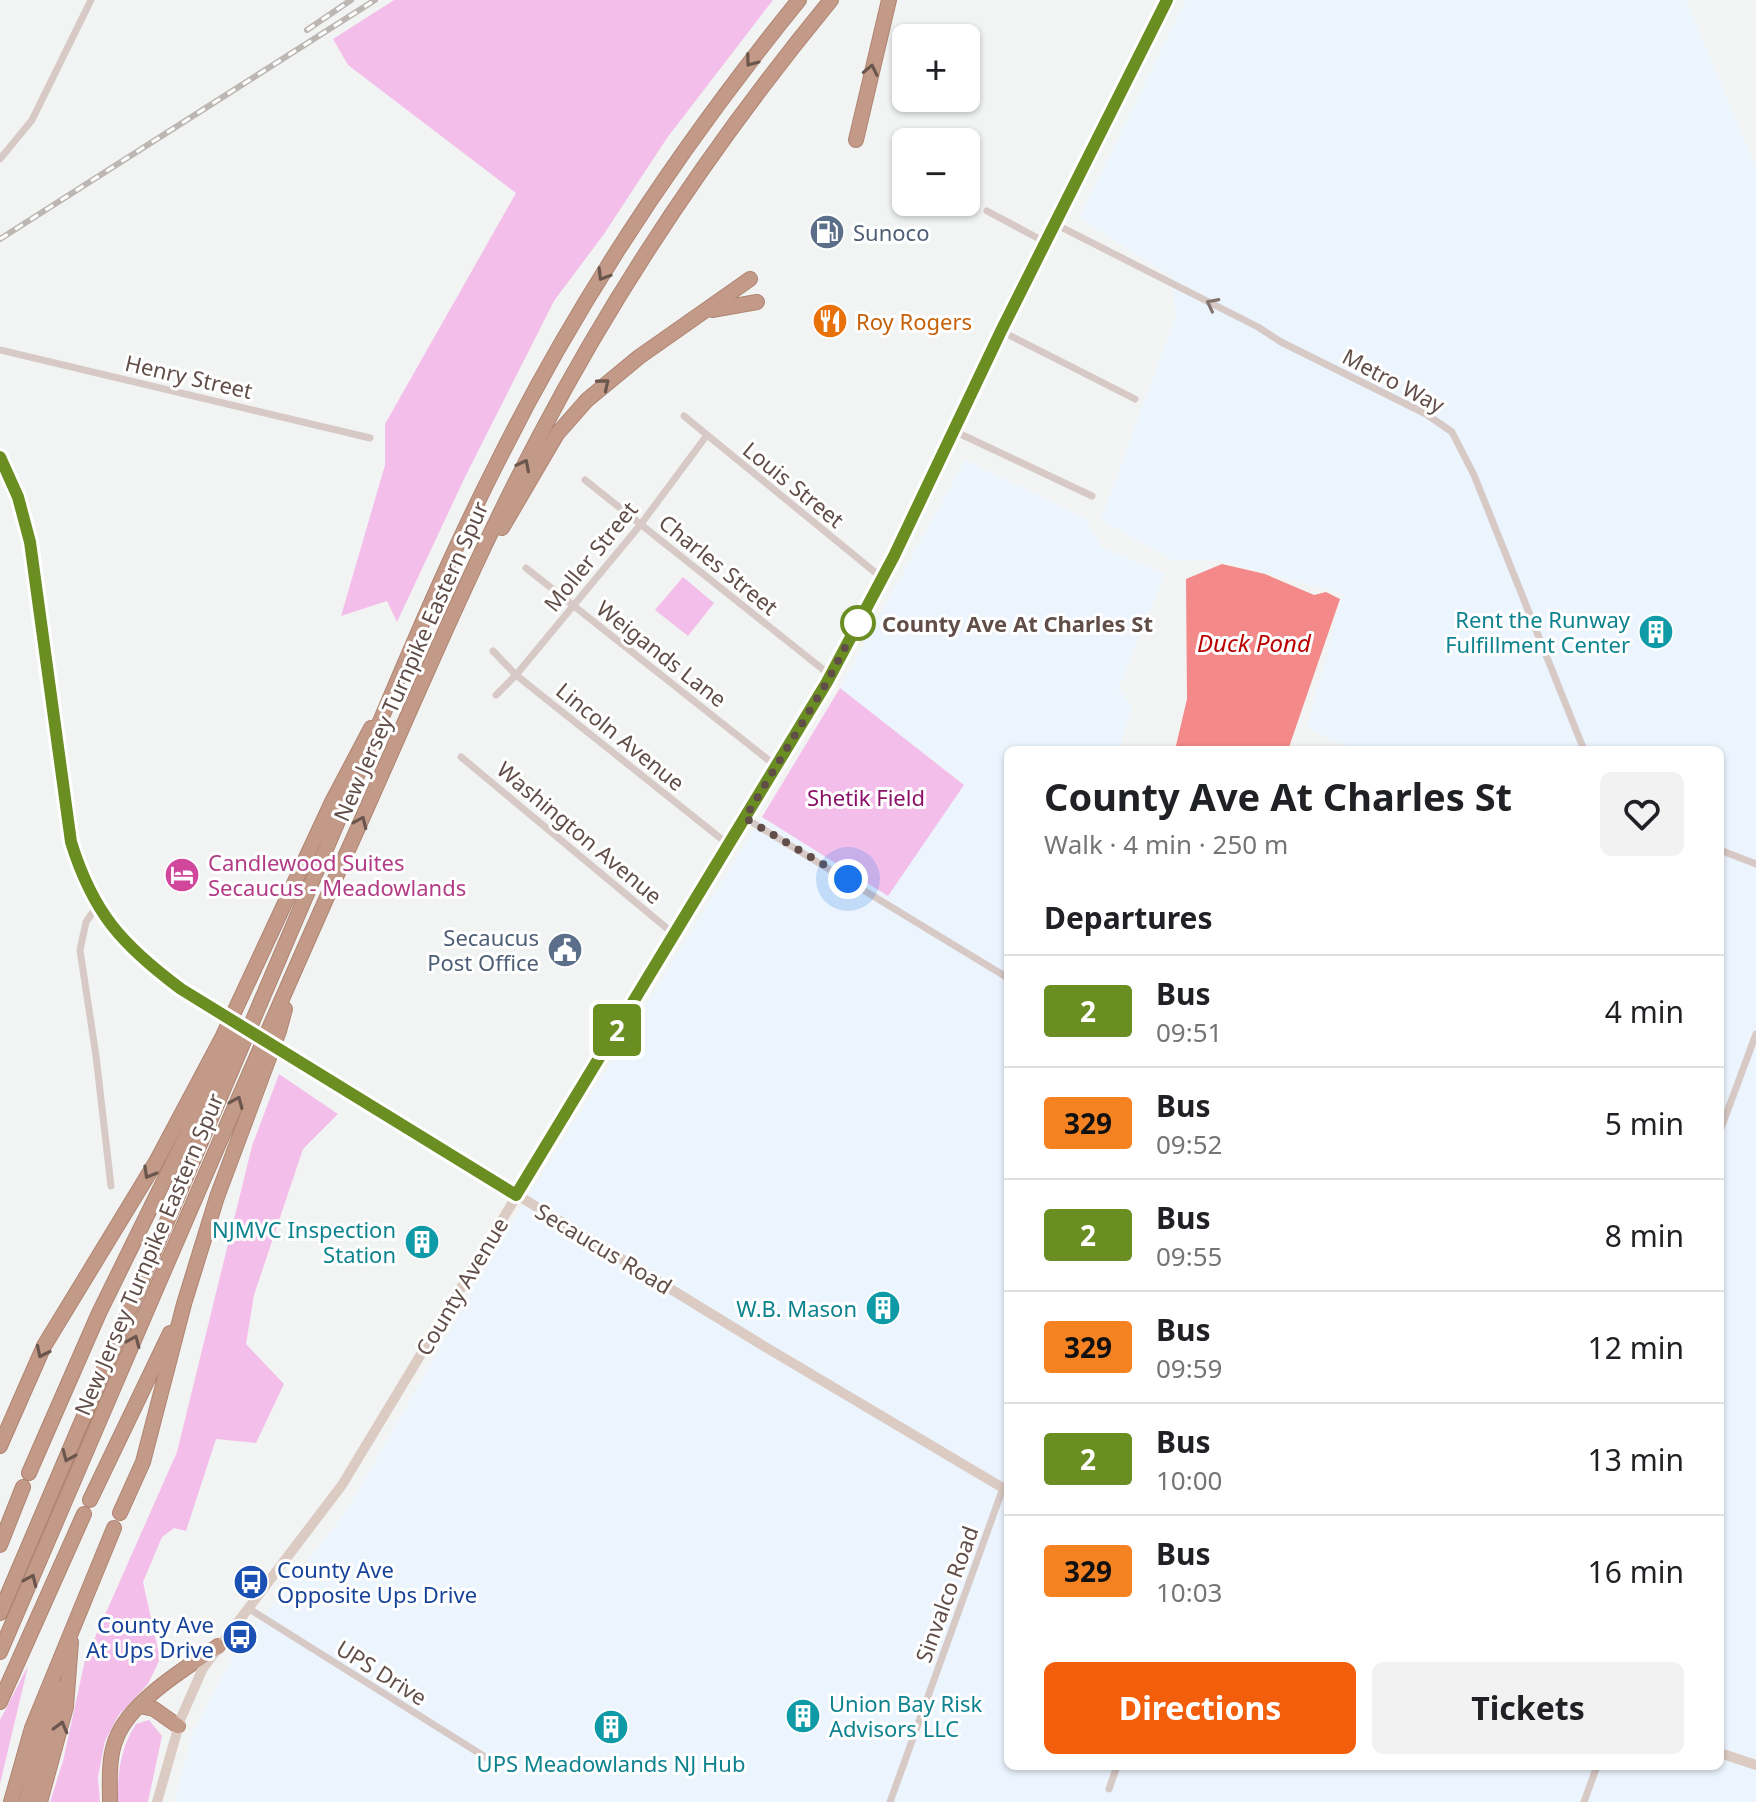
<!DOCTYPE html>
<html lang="en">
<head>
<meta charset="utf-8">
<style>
  body { margin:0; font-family:"Noto Sans",sans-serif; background:#f2f2f2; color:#202124; height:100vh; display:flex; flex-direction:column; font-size:30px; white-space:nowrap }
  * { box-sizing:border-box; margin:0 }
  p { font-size:26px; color:#757577 }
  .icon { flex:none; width:44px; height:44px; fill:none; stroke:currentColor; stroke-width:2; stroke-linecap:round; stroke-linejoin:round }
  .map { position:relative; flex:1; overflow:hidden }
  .drawer { position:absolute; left:1004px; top:746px; width:720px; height:1024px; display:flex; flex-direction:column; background:#fff; border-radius:12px; box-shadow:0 2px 6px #0004 }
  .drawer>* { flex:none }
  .badge { padding:0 16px; border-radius:6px; font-size:28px; line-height:52px }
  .buttons { position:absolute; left:892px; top:24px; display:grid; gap:16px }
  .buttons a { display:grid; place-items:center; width:88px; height:88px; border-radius:12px; background:#fff; box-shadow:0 2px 6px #0004; font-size:40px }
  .you { position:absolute; width:40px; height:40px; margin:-20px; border:6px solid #fff; border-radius:50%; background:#1a73e8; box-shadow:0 0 0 12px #1a73e833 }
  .map>.badge { position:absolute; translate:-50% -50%; box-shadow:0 0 0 4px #fff }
  h2 { padding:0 40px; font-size:30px; line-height:72px }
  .round { display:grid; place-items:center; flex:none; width:84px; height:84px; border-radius:12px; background:#f2f2f2 }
  .headline { display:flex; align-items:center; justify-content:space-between; height:136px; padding:0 40px }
  h1 { font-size:38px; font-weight:700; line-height:60px }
  .button { display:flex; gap:16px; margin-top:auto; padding:16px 40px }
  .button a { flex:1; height:92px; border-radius:12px; background:#f35e0d; color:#fff; font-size:32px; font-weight:700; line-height:92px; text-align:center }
  .button a+a { background:#f2f2f2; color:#202124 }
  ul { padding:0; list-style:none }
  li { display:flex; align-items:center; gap:24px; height:112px; padding:0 40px; border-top:2px solid #e0e0e0 }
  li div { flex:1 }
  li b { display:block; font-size:30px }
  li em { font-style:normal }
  li .badge { min-width:88px; font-weight:700; text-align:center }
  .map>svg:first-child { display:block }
  .commercial { fill:#ecf5fe }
  .green { fill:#f3bfea }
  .water { fill:#f38989 }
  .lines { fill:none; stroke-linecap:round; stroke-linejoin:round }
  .motorway-casing { stroke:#af8572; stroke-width:16 }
  .minor { stroke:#d7c9c5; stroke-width:7 }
  .secondary { stroke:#dbcbc3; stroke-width:10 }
  .motorway { stroke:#c39987; stroke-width:14 }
  .rail-casing { stroke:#bcb7b3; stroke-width:6 }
  .rail { stroke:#fff; stroke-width:3; stroke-dasharray:9; stroke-linecap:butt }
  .secondary-bridge { stroke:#dbcbc3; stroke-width:10 }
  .oneway { stroke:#6b564e }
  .oneway2 { stroke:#84736e }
  .line-casing { stroke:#fff; stroke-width:18 }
  .line { stroke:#6b8e23; stroke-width:12 }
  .walk { stroke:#614e48; stroke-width:8; stroke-dasharray:0 14.4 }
  .stop-dot { fill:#fff; stroke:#6b8e23; stroke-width:4 }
  .labels { text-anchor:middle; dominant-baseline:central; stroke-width:6; stroke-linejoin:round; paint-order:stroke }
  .service-label { font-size:22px; fill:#4e5e75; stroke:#fff; text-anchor:start }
  .food-label { font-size:22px; fill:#c56008; stroke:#fff; text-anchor:start }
  .street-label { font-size:22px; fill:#614e48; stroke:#fff }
  .culture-label { font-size:22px; fill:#0d838f; stroke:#fff; text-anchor:end }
  .stop-label { font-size:22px; font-weight:bold; fill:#614e48; stroke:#fff; text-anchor:start }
  .park-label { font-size:22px; fill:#8a1167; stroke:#fff }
  .hotel-label { font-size:22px; fill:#b23c85; stroke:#fff; text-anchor:start }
  .transit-label { font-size:22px; fill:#164399; stroke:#fff; text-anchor:start }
  .water-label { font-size:24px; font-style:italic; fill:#ba0202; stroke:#fff }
</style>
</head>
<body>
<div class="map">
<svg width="1756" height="1802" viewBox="0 0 1756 1802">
  <rect width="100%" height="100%" fill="#f2f4f4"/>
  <!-- commercial -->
  <path class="commercial" d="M1186,0h500l70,168v1634h-1581l18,-70 40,-76 115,-147 166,-290 248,-402 126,79 76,-112 -124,-96 125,-228 121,59 15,28 64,27 -47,115 14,17 -13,44h-111v1016h712v-1016h-365l-48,-22 36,-134 -122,-33 -48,-1 -72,-40 75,-204 -4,-39 -93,-59z"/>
  <!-- green -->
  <path class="green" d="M394,0h379l-106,138 -63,96 -50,67 -88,174 -69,147 -10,-21 -46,15 44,-151v-41l131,-231 -168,-128 -15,-26z
    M683,577l31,26 -26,33 -33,-26z
    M840,688l124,97 -76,111 -126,-79z
    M279,1074l59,40 -35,35 -49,146 -8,49 38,40 -28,59 -40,-4 -30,92 -12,-3 -12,9 -19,45 17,77 -12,25 -30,32 -13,25 -7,36 2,25h-50l13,-41 22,-101 92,-208 75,-306z
    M28,1666l-28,118v-64z
    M149,1720l13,16 -14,66h-31c1,-29 3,-54 19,-78z"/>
  <!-- water -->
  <path class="water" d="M1222,564l43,10 49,21 12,-3 14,7 -52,151h-113l12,-51 -1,-120z"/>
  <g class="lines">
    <defs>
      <path id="motorway" d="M856,140l33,-140
        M712,310l45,-8
        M502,528l55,-94 30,-34 52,-43 111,-78
        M0,1446l44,-100 112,-184 67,-126 109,-234 39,-74
        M29,1473l70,-160 139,-283
        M90,1500l80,-167
        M120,1513l23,-51 41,-158 33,-107 62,-166 6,-22
        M0,1545l23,-58
        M0,1613c107,-247 210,-496 317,-743 59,-136 113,-275 180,-407 82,-165 186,-320 302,-463
        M0,1652c117,-271 232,-544 353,-813 61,-136 118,-274 188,-406 81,-154 179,-298 290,-433
        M0,1702l84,-188
        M140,1706l14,3 24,17
        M11,1802l21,-74 82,-200
        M26,1802l31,-115
        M40,1802l26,-95 5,-65
        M110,1802c0,-20 -2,-43 6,-63 14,-38 70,-71 102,-93"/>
    </defs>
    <!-- motorway casing -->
    <use href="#motorway" class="motorway-casing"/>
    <!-- minor -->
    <path class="minor" d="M0,159l32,-39 59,-120
      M987,211l58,31
      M1055,224l203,103 23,15 145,72 26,18 22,43 110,275
      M1001,331l134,68
      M0,350l370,88
      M684,416l198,162
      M954,431l138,65
      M585,480l245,195
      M526,568l250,198
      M493,651l23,24 213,170
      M496,695l20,-20 125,-151 66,-89
      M461,757l214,178
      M745,818l263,160
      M1720,850l36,14
      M97,906l-11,16 -6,28 16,106 15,130
      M1720,1131l36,-97
      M248,1608l250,157
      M1109,1789l8,-23
      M890,1802l113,-314
      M1584,1802l13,-36"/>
    <!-- secondary -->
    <path class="secondary" d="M0,457l18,40 12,45 36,270c15,93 61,143 139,192
      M305,1065l457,280 246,146
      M1720,1753l36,12
      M157,1802l24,-84 22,-50 139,-183 485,-803 67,-126 107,-225 166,-331"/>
    <!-- motorway -->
    <use href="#motorway" class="motorway"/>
    <defs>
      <path id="rail" d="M307,30l44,-30
        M0,239l375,-239"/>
    </defs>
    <!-- rail casing -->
    <use href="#rail" class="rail-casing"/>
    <!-- rail -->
    <use href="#rail" class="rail"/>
    <!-- secondary-bridge -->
    <path class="secondary-bridge" d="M205,1004l100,61"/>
  </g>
  <!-- one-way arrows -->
  <defs><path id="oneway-chevron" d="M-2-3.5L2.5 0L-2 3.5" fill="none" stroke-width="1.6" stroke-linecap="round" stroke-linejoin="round" transform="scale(2)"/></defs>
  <g class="oneway">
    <use href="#oneway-chevron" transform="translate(751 61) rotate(127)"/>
    <use href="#oneway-chevron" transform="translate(871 70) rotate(-78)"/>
    <use href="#oneway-chevron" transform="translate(603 275) rotate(122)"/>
    <use href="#oneway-chevron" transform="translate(604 384) rotate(-40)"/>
    <use href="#oneway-chevron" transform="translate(524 465) rotate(-63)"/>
    <use href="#oneway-chevron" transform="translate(361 822) rotate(-66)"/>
    <use href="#oneway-chevron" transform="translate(237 1102) rotate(-67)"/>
    <use href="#oneway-chevron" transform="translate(149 1173) rotate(120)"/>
    <use href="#oneway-chevron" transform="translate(134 1341) rotate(-67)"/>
    <use href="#oneway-chevron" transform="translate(42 1352) rotate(116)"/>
    <use href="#oneway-chevron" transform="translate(68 1456) rotate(113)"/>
    <use href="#oneway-chevron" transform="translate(31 1580) rotate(-66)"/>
    <use href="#oneway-chevron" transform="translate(61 1727) rotate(-75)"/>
  </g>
  <use class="oneway2" href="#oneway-chevron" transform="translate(1212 304) rotate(-153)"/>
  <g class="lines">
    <defs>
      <path id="line" d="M0,457l18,40 12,45 41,300c22,71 51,103 110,147l335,206 311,-513 67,-126 107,-225 166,-331"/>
    </defs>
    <!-- line casing -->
    <use href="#line" class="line-casing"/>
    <!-- line -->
    <use href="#line" class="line"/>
    <!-- walk -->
    <path class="walk" d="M848,879l-103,-61 82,-136 31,-59"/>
  </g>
  <!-- icons -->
  <defs>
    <symbol id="fuel-disc" viewBox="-11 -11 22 22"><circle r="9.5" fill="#5c6f8a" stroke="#fff"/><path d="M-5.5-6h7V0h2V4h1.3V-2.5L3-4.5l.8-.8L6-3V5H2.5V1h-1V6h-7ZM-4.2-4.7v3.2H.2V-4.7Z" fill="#fff"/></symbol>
    <symbol id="restaurant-disc" viewBox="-11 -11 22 22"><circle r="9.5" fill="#e8710a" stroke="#fff"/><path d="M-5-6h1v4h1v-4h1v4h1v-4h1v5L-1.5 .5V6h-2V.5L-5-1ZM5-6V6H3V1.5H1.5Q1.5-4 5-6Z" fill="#fff"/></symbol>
    <symbol id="building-disc" viewBox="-11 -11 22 22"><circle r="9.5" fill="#0f9aa8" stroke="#fff"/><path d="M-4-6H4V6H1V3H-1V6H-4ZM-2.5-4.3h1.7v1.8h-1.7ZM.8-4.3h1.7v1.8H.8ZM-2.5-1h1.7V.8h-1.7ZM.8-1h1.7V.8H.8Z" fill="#fff"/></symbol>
    <symbol id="hotel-disc" viewBox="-11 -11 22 22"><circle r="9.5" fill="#d1479c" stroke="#fff"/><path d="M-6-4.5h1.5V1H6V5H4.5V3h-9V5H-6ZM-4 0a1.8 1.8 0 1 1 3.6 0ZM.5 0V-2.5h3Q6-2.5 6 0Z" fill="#fff"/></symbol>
    <symbol id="civic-disc" viewBox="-11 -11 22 22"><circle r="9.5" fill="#5c6f8a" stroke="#fff"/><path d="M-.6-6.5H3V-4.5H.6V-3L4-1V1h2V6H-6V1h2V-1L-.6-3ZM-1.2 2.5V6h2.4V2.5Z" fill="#fff"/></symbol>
    <symbol id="bus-disc" viewBox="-11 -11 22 22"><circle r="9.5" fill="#1a4fb4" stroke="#fff"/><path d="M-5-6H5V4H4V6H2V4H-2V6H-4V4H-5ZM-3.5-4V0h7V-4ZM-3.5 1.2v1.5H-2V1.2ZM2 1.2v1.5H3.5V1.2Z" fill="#fff"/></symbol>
  </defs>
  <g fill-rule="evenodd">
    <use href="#fuel-disc" x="807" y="212" width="40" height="40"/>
    <use href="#restaurant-disc" x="810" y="301" width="40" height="40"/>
    <use href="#building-disc" x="1636" y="612" width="40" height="40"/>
    <use href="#hotel-disc" x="162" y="855" width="40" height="40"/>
    <use href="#civic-disc" x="545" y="930" width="40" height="40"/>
    <use href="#building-disc" x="402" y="1222" width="40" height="40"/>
    <use href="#building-disc" x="863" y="1288" width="40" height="40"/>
    <use href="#bus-disc" x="231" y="1562" width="40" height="40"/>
    <use href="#bus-disc" x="220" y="1617" width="40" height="40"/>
    <use href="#building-disc" x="783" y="1696" width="40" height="40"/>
    <use href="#building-disc" x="591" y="1707" width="40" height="40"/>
  </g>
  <!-- markers -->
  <circle class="stop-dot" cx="858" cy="623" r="16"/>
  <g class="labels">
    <!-- service labels -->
    <g class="service-label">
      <text x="853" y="232">Sunoco</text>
      <text x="539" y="937" text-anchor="end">Secaucus<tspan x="539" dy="25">Post Office</tspan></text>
    </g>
    <!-- food labels -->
    <g class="food-label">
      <text x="856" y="321">Roy Rogers</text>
    </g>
    <!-- street labels -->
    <g class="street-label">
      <text transform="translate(189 376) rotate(13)">Henry Street</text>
      <text transform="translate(1394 380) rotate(28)">Metro Way</text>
      <text transform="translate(794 484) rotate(39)">Louis Street</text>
      <text transform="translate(590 556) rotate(-51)">Moller Street</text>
      <text transform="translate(719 564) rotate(39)">Charles Street</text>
      <text transform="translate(662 653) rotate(38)">Weigands Lane</text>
      <text transform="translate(410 661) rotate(-66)">New Jersey Turnpike Eastern Spur</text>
      <text transform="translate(621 736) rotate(39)">Lincoln Avenue</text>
      <text transform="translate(580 832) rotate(40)">Washington Avenue</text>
      <text transform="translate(604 1248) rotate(31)">Secaucus Road</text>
      <text transform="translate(148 1254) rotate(-67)">New Jersey Turnpike Eastern Spur</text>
      <text transform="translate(461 1286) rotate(-59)">County Avenue</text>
      <text transform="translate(946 1594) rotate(-70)">Sinvalco Road</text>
      <text transform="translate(382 1672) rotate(32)">UPS Drive</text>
    </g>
    <!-- culture labels -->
    <g class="culture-label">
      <text x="1630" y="619">Rent the Runway<tspan x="1630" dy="25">Fulfillment Center</tspan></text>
      <text x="396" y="1229">NJMVC Inspection<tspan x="396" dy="25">Station</tspan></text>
      <text x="857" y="1308">W.B. Mason</text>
      <text x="829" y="1703" text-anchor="start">Union Bay Risk<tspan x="829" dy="25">Advisors LLC</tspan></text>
      <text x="611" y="1763" text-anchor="middle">UPS Meadowlands NJ Hub</text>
    </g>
    <!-- stop labels -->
    <g class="stop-label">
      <text x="882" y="623">County Ave At Charles St</text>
    </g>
    <!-- park labels -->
    <g class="park-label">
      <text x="866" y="797">Shetik Field</text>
    </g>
    <!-- hotel labels -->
    <g class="hotel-label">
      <text x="208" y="862">Candlewood Suites<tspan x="208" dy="25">Secaucus - Meadowlands</tspan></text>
    </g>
    <!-- transit labels -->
    <g class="transit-label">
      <text x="277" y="1569">County Ave<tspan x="277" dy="25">Opposite Ups Drive</tspan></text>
      <text x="214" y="1624" text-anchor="end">County Ave<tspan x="214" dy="25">At Ups Drive</tspan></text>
    </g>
    <!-- water labels -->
    <g class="water-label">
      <text x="1254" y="642">Duck Pond</text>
    </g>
  </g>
</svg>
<div class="buttons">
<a>+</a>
<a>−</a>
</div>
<div class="you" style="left:848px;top:879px"></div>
<b class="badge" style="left:617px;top:1030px;background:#6b8e23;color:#fff">2</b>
<section class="drawer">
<div class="headline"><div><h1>County Ave At Charles St</h1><p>Walk · 4 min · 250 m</p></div><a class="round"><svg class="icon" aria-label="heart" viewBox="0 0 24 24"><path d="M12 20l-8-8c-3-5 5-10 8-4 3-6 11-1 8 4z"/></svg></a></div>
<h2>Departures</h2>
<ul>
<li><span class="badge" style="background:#6b8e23;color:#fff">2</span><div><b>Bus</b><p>09:51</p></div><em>4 min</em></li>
<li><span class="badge" style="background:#f58220;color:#111">329</span><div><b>Bus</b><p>09:52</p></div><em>5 min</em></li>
<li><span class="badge" style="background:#6b8e23;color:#fff">2</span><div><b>Bus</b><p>09:55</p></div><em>8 min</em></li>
<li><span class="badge" style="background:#f58220;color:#111">329</span><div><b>Bus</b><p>09:59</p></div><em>12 min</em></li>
<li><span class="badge" style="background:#6b8e23;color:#fff">2</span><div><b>Bus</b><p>10:00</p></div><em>13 min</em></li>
<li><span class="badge" style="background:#f58220;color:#111">329</span><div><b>Bus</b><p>10:03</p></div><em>16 min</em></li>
</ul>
<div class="button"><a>Directions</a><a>Tickets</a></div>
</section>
</div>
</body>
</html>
